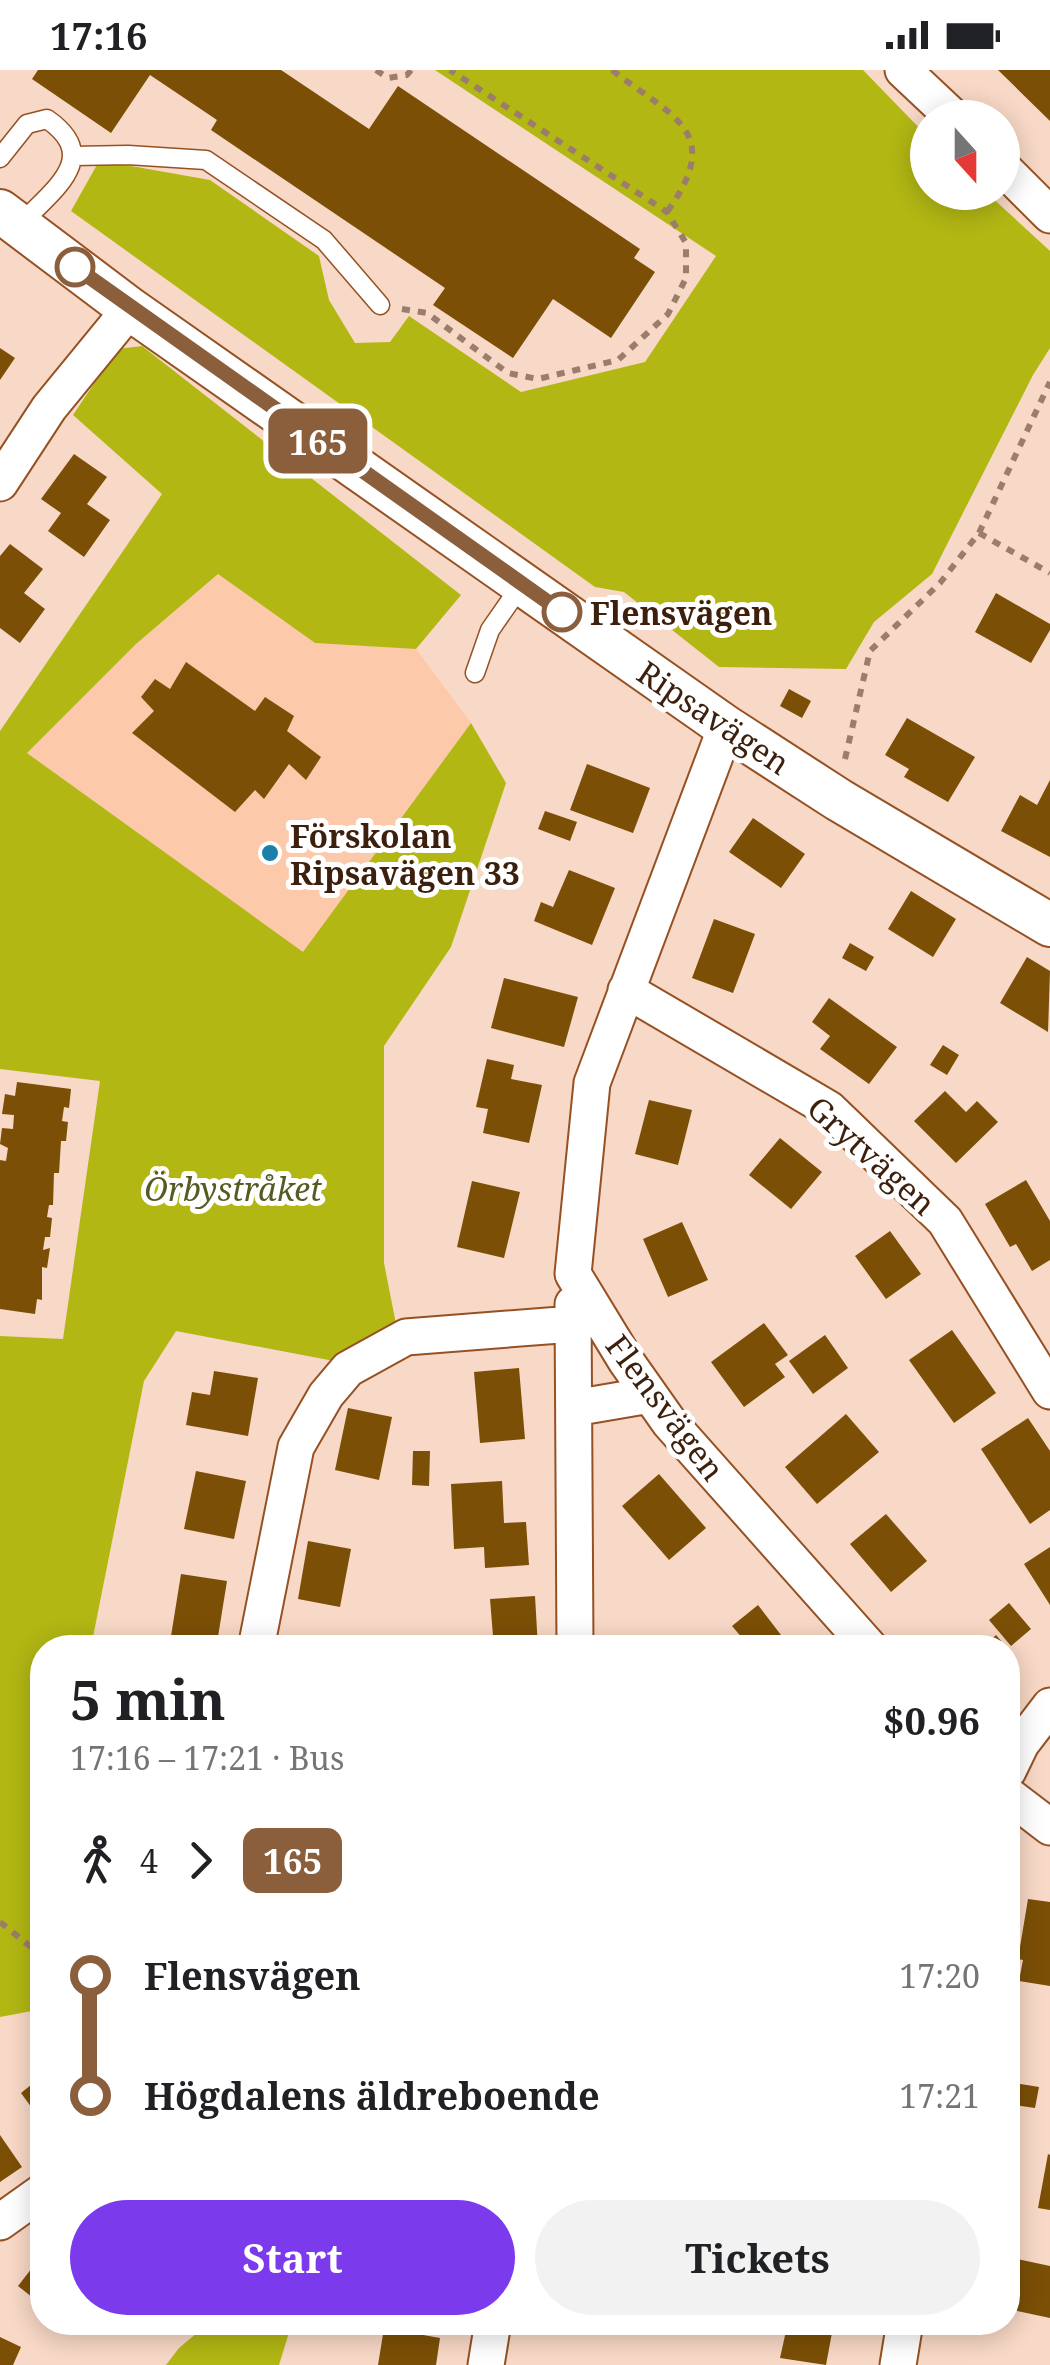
<!DOCTYPE html>
<html lang="en">
<head>
<meta charset="utf-8">
<style>
  body { margin:0; font-family:"Noto Serif",serif; background:#f2f2f2; color:#202124; height:100vh; display:flex; flex-direction:column; font-size:38px; white-space:nowrap }
  * { box-sizing:border-box; margin:0 }
  p { font-size:32px; color:#757577 }
  .icon { flex:none; width:55px; height:55px; fill:none; stroke:currentColor; stroke-width:2; stroke-linecap:round; stroke-linejoin:round }
  .map { position:relative; flex:1; overflow:hidden }
  .drawer { position:absolute; left:30px; top:1565px; width:990px; height:700px; display:flex; flex-direction:column; background:#fff; border-radius:40px; box-shadow:0 5px 25px #0003 }
  .drawer>* { flex:none }
  .badge { padding:0 20px; border-radius:15px; font-size:35px; line-height:65px }
  .needle { width:65px; rotate:159deg }
  .tools { position:absolute; left:910px; top:30px; display:grid; gap:20px }
  .tools a { display:grid; place-items:center; width:110px; height:110px; border-radius:50%; background:#fff; box-shadow:0 5px 25px #0003; font-size:50px }
  .map>.badge { position:absolute; translate:-50% -50%; box-shadow:0 0 0 5px #fff }
  .legs { display:flex; align-items:center; gap:15px; height:110px; padding:0 40px; font-size:32px }
  .legs p { margin-inline-start:auto }
  .headline { display:flex; align-items:center; justify-content:space-between; height:170px; padding:0 40px }
  h1 { font-size:55px; font-weight:700; line-height:75px }
  .button { display:flex; gap:20px; margin-top:auto; padding:20px 40px }
  .button a { flex:1; height:115px; border-radius:60px; background:#7c3aed; color:#fff; font-size:40px; font-weight:700; line-height:115px; text-align:center }
  .button a+a { background:#f2f2f2; color:#202124 }
  ul { padding:0 40px; list-style:none }
  li { display:flex; align-items:center; gap:35px; height:120px; font-size:38px }
  li i { display:grid; place-items:center; width:15px; height:100%; margin:0 12px; background:currentColor }
  li i::after { content:''; width:25px; height:25px; margin:-12px; border:8px solid; border-radius:50%; background:#fff }
  li p { margin-inline-start:auto }
  li:first-child i { background:linear-gradient(#0000 50%,currentColor 0) }
  li:last-child i { background:linear-gradient(currentColor 50%,#0000 0) }
  .status { display:flex; justify-content:space-between; align-items:center; height:70px; padding:0 50px; background:#fff; direction:ltr }
  .status svg { height:28px; fill:currentColor }
  .map>svg:first-child { display:block }
  .built { fill:#fcc9ab }
  .forest { fill:#b2b714 }
  .building { fill:#7b4f06 }
  .lines { fill:none; stroke-linecap:round; stroke-linejoin:round }
  .service-casing { stroke:#955122; stroke-width:21 }
  .minor-casing { stroke:#955122; stroke-width:39 }
  .tertiary-casing { stroke:#955122; stroke-width:46 }
  .path { stroke:#9c7d6b; stroke-width:6; stroke-dasharray:8 8; stroke-linecap:butt }
  .service { stroke:#fff; stroke-width:18 }
  .minor { stroke:#fff; stroke-width:35 }
  .tertiary { stroke:#fff; stroke-width:42 }
  .line-1-casing { stroke:#fff; stroke-width:22 }
  .line-1 { stroke:#8b5e3c; stroke-width:15 }
  .stop-1-dot { fill:#fff; stroke:#8b5e3c; stroke-width:5 }
  .poi-dot { fill:#1a80aa; stroke:#fff; stroke-width:4 }
  .labels { text-anchor:middle; dominant-baseline:central; stroke-width:10; stroke-linejoin:round; paint-order:stroke }
  .stop-label { font-size:32px; font-weight:bold; fill:#3c1f0c; stroke:#fff; text-anchor:start }
  .street-label { font-size:32px; fill:#3c1f0c; stroke:#fff }
  .poi-label { font-size:32px; font-weight:bold; fill:#3c1f0c; stroke:#fff; text-anchor:start }
  .park-label { font-size:32px; font-style:italic; fill:#585a23; stroke:#fff }
</style>
</head>
<body>
<div class="status"><b>17:16</b><svg viewBox="0 0 49 12"><path d="M0 12V9h3v3zM5 12V6h3v6zM10 12V3h3v9zM15 12V0h3v12zM26 1h20v11H26zM47 4h2v5h-2z"/></svg></div>
<div class="map">
<svg width="1050" height="2295" viewBox="0 0 1050 2295">
  <rect width="100%" height="100%" fill="#f8d8c6"/>
  <!-- built -->
  <path class="built" d="M218,504l97,69 101,6 55,74 -168,230 -277,-201 110,-108z"/>
  <!-- forest -->
  <path class="forest" d="M435,0h428l64,66 1,56 59,1 63,58v97l-17,27 -101,199 -58,48 -28,47 -127,-2 -95,-75 -29,-5 -524,-376 27,-48 33,3 79,14 109,76 10,44 26,43 35,-1 19,-26 112,76 124,-30 71,-106z
    M142,276l319,249 -45,54 -101,-6 -97,-69 -82,70 -109,109 276,199 168,-229 35,60 -55,164 -67,99v217l12,61 -62,37 -158,-30 -32,50 -53,266 -49,1v366l-5,-4 -37,7v-681l63,3 37,-258 -100,-12v-338l162,-237 -89,-79 44,-66z
    M210,2252h82v1l-13,42h-113l13,-17z"/>
  <!-- building -->
  <path class="building" d="M38,0h243l88,59 29,-43 242,163 -6,9 21,14 -44,66 -58,-39 -40,59 -80,-53 12,-17 -234,-158 6,-10 -67,-45 -39,58 -79,-54z
    M998,0h52v51z
    M0,278l15,10 -15,22z
    M74,384l33,23 -20,27 23,16 -26,37 -36,-26 13,-18 -20,-14z
    M10,474l33,25 -19,24 21,16 -25,34 -20,-15v-72z
    M996,523l54,31v6l-19,33 -56,-31z
    M186,592l69,49 10,-14 29,19 -7,15 34,26 -15,23 -17,-16 -25,35 -9,-9 -20,22 -103,-79 22,-22 -13,-14 14,-18 15,10z
    M789,619l22,12 -9,17 -22,-12z
    M907,648l68,39 -27,45 -44,-25 5,-8 -24,-14z
    M587,694l63,24 -17,45 -63,-23z
    M1050,710v77l-49,-26 19,-36 17,10z
    M545,741l32,11 -7,19 -32,-12z
    M753,748l52,36 -24,34 -52,-36z
    M569,800l46,18 -23,57 -58,-24 7,-19 12,5z
    M911,821l45,28 -23,38 -45,-28z
    M714,849l41,15 -22,59 -41,-15z
    M850,873l24,14 -8,14 -24,-13z
    M1027,887l23,14 -2,61 -48,-29z
    M504,908l74,19 -14,50 -73,-19z
    M829,928l68,49 -28,37 -49,-35 10,-13 -18,-14z
    M943,975l16,10 -12,20 -17,-10z
    M487,989l27,6 -3,14 31,6 -13,58 -46,-10 5,-24 -12,-2z
    M17,1012l54,7 -2,19 -5,-1 -2,14 6,1 -2,19h-5l-2,32h-5l-1,32h-4l-2,12 5,1 -2,19h-5l-2,13 7,-2 -3,20 -5,-1v33l-5,-1 -2,15 -35,-5v-149l6,1 2,-13 -8,-4 2,-16 11,1 1,-14 -12,-1 3,-20 10,2z
    M945,1021l21,21 11,-11 21,21 -42,41 -42,-42z
    M649,1030l43,10 -14,55 -43,-11z
    M780,1068l42,34 -31,37 -42,-34z
    M1026,1110l24,41v39l-18,11 -16,-27 -6,3 -25,-43z
    M472,1111l48,11 -16,66 -47,-11z
    M682,1152l26,58 -40,17 -25,-58z
    M890,1161l31,43 -35,25 -31,-43z
    M764,1253l24,32 -13,9 10,13 -41,30 -33,-45z
    M952,1260l44,63 -42,30 -45,-63z
    M825,1265l23,33 -35,26 -24,-33z
    M519,1298l6,71 -45,4 -6,-71z
    M214,1301l44,7 -10,58 -62,-11 6,-33 18,3z
    M348,1338l44,9 -13,63 -44,-10z
    M846,1344l33,38 -62,52 -32,-37z
    M1028,1348l22,33v59l-20,14 -49,-75z
    M413,1381h17l-1,35 -17,-1z
    M196,1401l50,10 -12,58 -50,-10z
    M659,1404l47,54 -37,32 -47,-54z
    M502,1411l2,42 22,-1 3,43 -44,3 -1,-21 -30,2 -3,-65z
    M886,1444l41,47 -36,31 -41,-48z
    M308,1471l43,8 -11,58 -42,-8z
    M1050,1477v58l-26,-41z
    M181,1504l46,7 -10,62 -46,-7z
    M535,1526l3,52h-44l-4,-49z
    M1009,1533l22,26 -20,17 -22,-26z
    M758,1535l33,43h-59l11,-9 -11,-13z
    M996,1565l11,13h-25z
    M629,1571l52,4v3h-52z
    M1028,1829l22,3v84l-31,-5 4,-21 -5,-1z
    M42,2006v46l-21,-29z
    M1008,2012l31,5 -4,21 -27,-4z
    M0,2065l22,32 -22,15z
    M1048,2084l2,1v55l-12,-2z
    M42,2185v50l-24,-19z
    M1008,2187l42,9v52l-42,-9z
    M788,2252h46l-8,43 -46,-7z
    M384,2258l56,10 -4,27h-58z
    M0,2267l21,10 -8,18h-13z"/>
  <g class="lines">
    <defs>
      <path id="service" d="M73,86l55,-1 78,5 118,80 56,65
        M0,88l27,-34 20,-5c56,39 5,71 -27,106
        M475,603l15,-43 32,-46"/>
      <path id="minor" d="M903,0l51,48
        M1002,97l48,48
        M0,413l49,-75 81,-99
        M726,657l-134,356 -19,191 53,87 43,61 201,226
        M626,920l203,119 116,112 105,170
        M573,1234l2,344
        M574,1338l76,-13
        M256,1578l40,-201 30,-52 22,-26 58,-32 167,-13
        M1008,1701l13,-27 29,-38
        M1008,1725l42,32
        M0,2152l42,-30
        M486,2295l7,-43
        M898,2295l7,-43"/>
      <path id="tertiary" d="M0,141l130,98 596,418 113,73 211,125"/>
    </defs>
    <!-- service casing -->
    <use href="#service" class="service-casing"/>
    <!-- minor casing -->
    <use href="#minor" class="minor-casing"/>
    <!-- tertiary casing -->
    <use href="#tertiary" class="tertiary-casing"/>
    <!-- path -->
    <path class="path" d="M376,0l12,8 19,-3 4,-5
      M612,0c61,48 113,61 55,142
      M402,239l25,4 81,60 30,6 80,-19 50,-46 18,-36v-35l-19,-31 -217,-142
      M979,463l71,40
      M845,689l25,-108 70,-68 39,-50 71,-151
      M0,1852l42,34"/>
    <!-- service -->
    <use href="#service" class="service"/>
    <!-- minor -->
    <use href="#minor" class="minor"/>
    <!-- tertiary -->
    <use href="#tertiary" class="tertiary"/>
  </g>
  <g class="lines">
    <defs>
      <path id="line-1" d="M75,197l487,345"/>
    </defs>
    <!-- line-1 casing -->
    <use href="#line-1" class="line-1-casing"/>
    <!-- line-1 -->
    <use href="#line-1" class="line-1"/>
  </g>
  <!-- markers -->
  <g class="stop-1-dot">
    <circle cx="75" cy="197" r="18"/>
    <circle cx="562" cy="542" r="18"/>
  </g>
  <circle class="poi-dot" cx="270" cy="783" r="10"/>
  <g class="labels">
    <!-- stop labels -->
    <g class="stop-label">
      <text x="590" y="542">Flensvägen</text>
    </g>
    <!-- street labels -->
    <g class="street-label">
      <text transform="translate(714 647) rotate(34)">Ripsavägen</text>
      <text transform="translate(872 1085) rotate(42)">Grytvägen</text>
      <text transform="translate(666 1337) rotate(53)">Flensvägen</text>
    </g>
    <!-- poi labels -->
    <g class="poi-label">
      <text x="290" y="765">Förskolan<tspan x="290" dy="37">Ripsavägen 33</tspan></text>
    </g>
    <!-- park labels -->
    <g class="park-label">
      <text x="233" y="1118">Örbystråket</text>
    </g>
  </g>
</svg>
<div class="tools">
<a><svg class="needle" viewBox="-14 -14 28 28"><path d="M0-13l5 13h-10z" fill="#e53935"/><path d="M0 13l5-13h-10z" fill="#757577"/></svg></a>
</div>
<b class="badge" style="left:318px;top:371px;background:#8b5e3c;color:#fff">165</b>
<section class="drawer">
<div class="headline"><div><h1>5 min</h1><p>17:16 – 17:21 · Bus</p></div><b>$0.96</b></div>
<div class="legs"><svg class="icon" aria-label="walk" viewBox="0 0 24 24"><circle cx="13" cy="4" r="2"/><path d="M13 8l-2 6 4 7M11 14l-3 7M7 12l3-4h3l4 4"/></svg>4<svg class="icon" aria-label="forward" viewBox="0 0 24 24"><path d="M9 5l7 7-7 7"/></svg><b class="badge" style="background:#8b5e3c;color:#fff">165</b></div>
<ul>
<li><i style="color:#8b5e3c"></i><b>Flensvägen</b><p>17:20</p></li>
<li><i style="color:#8b5e3c"></i><b>Högdalens äldreboende</b><p>17:21</p></li>
</ul>
<div class="button"><a>Start</a><a>Tickets</a></div>
</section>
</div>
</body>
</html>
